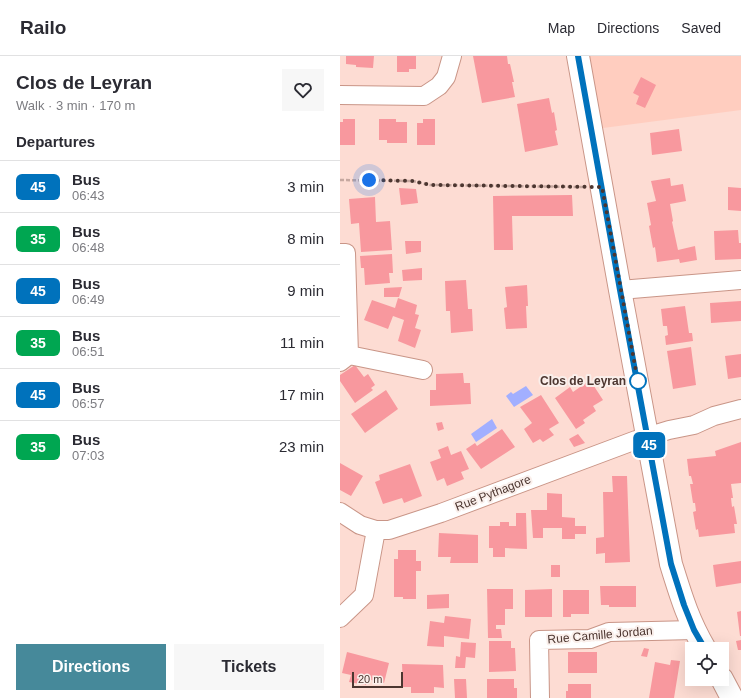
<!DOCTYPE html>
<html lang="en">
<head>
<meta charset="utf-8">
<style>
  body { margin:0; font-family:Arial,sans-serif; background:#f7f7f7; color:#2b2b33; height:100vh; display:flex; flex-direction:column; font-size:15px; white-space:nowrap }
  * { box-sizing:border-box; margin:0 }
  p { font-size:13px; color:#7c7c81 }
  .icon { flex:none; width:22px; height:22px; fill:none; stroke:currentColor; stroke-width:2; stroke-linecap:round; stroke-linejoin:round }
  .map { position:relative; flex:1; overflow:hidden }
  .sheet { display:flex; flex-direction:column; background:#fff; width:340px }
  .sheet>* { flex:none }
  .badge { padding:0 8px; border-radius:6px; font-size:14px; line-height:26px }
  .buttons { position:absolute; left:345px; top:586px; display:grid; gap:8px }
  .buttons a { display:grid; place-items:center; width:44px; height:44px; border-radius:0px; background:#fff; box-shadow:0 4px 16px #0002; font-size:20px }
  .scale { position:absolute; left:12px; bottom:10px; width:51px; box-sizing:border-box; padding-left:4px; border:2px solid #4c3630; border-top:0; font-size:11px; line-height:14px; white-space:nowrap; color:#4c3630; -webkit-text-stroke:3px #faefeb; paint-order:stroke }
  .you { position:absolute; width:20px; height:20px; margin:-10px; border:3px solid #fff; border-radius:50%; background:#1a73e8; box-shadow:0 0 0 6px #1a73e833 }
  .map>.badge { position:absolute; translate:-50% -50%; box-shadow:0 0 0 2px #fff }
  h2 { padding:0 16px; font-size:15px; line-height:36px }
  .round { display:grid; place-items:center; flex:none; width:42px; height:42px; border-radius:0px; background:#f7f7f7 }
  .overview { display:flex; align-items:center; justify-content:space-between; height:68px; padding:0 16px }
  h1 { font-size:19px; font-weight:700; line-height:30px }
  .action { display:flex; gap:8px; margin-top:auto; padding:8px 16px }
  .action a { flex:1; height:46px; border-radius:0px; background:#46899a; color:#fff; font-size:16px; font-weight:700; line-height:46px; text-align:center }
  .action a+a { background:#f7f7f7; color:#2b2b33 }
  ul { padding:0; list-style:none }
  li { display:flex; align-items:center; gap:12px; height:52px; padding:0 16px; border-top:1px solid #e1e1e2 }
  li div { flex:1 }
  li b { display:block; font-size:15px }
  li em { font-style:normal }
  li .badge { min-width:44px; font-weight:700; text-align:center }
  header { display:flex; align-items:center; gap:24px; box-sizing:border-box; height:56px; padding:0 20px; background:#fff; border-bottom:1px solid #e1e1e2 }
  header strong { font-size:19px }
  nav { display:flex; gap:22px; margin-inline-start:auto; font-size:14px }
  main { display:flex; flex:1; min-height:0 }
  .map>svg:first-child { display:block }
  .built { fill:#ffcdbf }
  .water { fill:#a2afff }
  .building { fill:#f8989e }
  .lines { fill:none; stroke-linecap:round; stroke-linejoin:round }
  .street-casing { stroke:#c99587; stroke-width:20 }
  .secondary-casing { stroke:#c99587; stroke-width:24 }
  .path { stroke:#c6a8a0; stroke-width:2.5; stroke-dasharray:4 2; stroke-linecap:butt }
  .street { stroke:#fff; stroke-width:18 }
  .secondary { stroke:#fff; stroke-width:22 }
  .line-casing { stroke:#fff; stroke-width:9 }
  .line { stroke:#0072bc; stroke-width:6 }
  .walk { stroke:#4c3630; stroke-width:4; stroke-dasharray:0 7.2 }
  .stop-dot { fill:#fff; stroke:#0072bc; stroke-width:2 }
  .labels { text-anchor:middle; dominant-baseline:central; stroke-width:4; stroke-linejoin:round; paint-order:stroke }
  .stop-label { font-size:12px; font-weight:bold; fill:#4c3630; stroke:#faefeb; text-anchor:end }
  .street-label { font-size:12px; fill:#4c3630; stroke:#faefeb }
</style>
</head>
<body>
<header>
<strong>Railo</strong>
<nav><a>Map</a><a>Directions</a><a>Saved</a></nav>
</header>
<main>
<section class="sheet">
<div class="overview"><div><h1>Clos de Leyran</h1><p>Walk · 3 min · 170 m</p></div><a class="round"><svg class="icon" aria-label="heart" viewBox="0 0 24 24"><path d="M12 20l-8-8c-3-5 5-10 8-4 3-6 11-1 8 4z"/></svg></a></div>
<h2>Departures</h2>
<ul>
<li><span class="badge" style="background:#0072bc;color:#fff">45</span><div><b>Bus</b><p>06:43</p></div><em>3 min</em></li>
<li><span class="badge" style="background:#00a651;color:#fff">35</span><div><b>Bus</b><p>06:48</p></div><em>8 min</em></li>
<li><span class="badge" style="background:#0072bc;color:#fff">45</span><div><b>Bus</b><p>06:49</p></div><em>9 min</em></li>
<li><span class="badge" style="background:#00a651;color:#fff">35</span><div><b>Bus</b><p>06:51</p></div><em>11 min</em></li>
<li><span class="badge" style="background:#0072bc;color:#fff">45</span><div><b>Bus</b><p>06:57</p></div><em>17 min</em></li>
<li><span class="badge" style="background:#00a651;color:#fff">35</span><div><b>Bus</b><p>07:03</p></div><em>23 min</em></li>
</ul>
<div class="action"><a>Directions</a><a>Tickets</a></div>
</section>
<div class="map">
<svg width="401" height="642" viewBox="0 0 401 642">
  <rect width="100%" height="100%" fill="#fddcd3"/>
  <!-- built -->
  <path class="built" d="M249,0h152v54l-138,18z"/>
  <!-- water -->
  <path class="water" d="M186,330l7,9 -19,12 -8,-11 5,-4 2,2z
    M152,363l5,9 -21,14 -5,-8z"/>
  <!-- building -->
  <path class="building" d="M6,0h28l-1,12 -17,-1v-2l-10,-1z
    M57,0h19v13h-7v3h-12z
    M133,0h34l1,8h2l4,18h-2l3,15 -33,6z
    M301,21l15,8 -11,23 -9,-4 3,-8 -6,-3z
    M209,42l3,15 2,-1 3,18 -2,1 3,14 -33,7 -8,-48z
    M3,63h12v26h-15v-23h3z
    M39,63h17v3h11v21h-20v-3h-8z
    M83,63h12v26h-18v-22h6z
    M339,73l3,22 -30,4 -2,-22z
    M330,122l1,8 12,-2 3,17 -16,3 3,17 -1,1 6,28 17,-4 2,14 -17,3 -1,-4 -22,3 -2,-15 -2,1 -4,-22 2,-1 -4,-22 9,-2 -5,-20z
    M388,131l13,1v23l-13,-1z
    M59,132l17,1 2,14 -17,2z
    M232,139l1,21h-61l1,34h-19l-1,-54z
    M35,141l1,25 14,-1 2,29 -31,2 -2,-29 -8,1 -2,-25z
    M398,174l1,13h2v16l-26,1 -1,-29z
    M65,185h16v11l-15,2z
    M52,198l1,19h-4l1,10 -25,2 -1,-17h-3l-1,-12z
    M82,212v12l-19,1 -1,-11z
    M126,224l2,29h4l1,22 -22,2 -1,-22h-4l-1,-30z
    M187,229l1,21h-2l1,22 -21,1 -2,-21 3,-1 -2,-20z
    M62,231l-3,10h-15v-9z
    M58,242l19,7 -2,9 4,1 -4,13 6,2 -6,18 -17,-7 6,-21 -11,-4 -5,13 -24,-9 8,-20 23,8z
    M401,245v20l-30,2 -1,-20z
    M345,250l4,27h3l1,8 -27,4 -1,-9 3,-1 -1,-9h-4l-2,-17z
    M351,291l5,38 -23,4 -6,-38z
    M401,298v23l-13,2 -3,-23z
    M15,309l9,12 4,-3 7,11 -4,3 2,2 -18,13 -15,-22v-6z
    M123,317l1,10h6l1,21 -41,2v-16h6v-16z
    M250,324l13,20 -10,6 3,5 -13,9 2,3 -9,6 -21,-31 15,-11 3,5z
    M46,334l12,19 -33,24 -14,-19z
    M201,339l18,28 -10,6 5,6 -11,7 -3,-3 -7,4 -9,-14 8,-6 -12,-16z
    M102,366l2,7 -6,2 -2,-8z
    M162,373l13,18 -34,22 -15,-20 9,-6 2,3z
    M238,378l7,9 -11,4 -5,-8z
    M401,386v41l-10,1 2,14h-2l1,9 2,-1 3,18h-3l1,9 -36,4 -1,-8 -2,1 -3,-18 3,-1 -1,-8h-2l-3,-19h3l-2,-8h-2l-2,-17 29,-3 -1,-5z
    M108,390l3,9 10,-4 8,18 -8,3 3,7 -17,7 -3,-8 -7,3 -7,-19 11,-4 -3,-8z
    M0,407l23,13 -12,20 -11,-6z
    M70,408l12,32 -18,7 -2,-5 -19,6 -8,-22 5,-2 -1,-5z
    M272,420h15l3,86 -25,1v-10l-9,1v-16l8,-1 -1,-45h10z
    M207,437l15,1v23l13,1v8h11v8h-11v5h-13v-11h-19v10h-10l-2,-28h16z
    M176,457h10l1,36 -22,-1v9h-12v-9h-4v-22h11v-4h9v4h7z
    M99,477l39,2v28h-28l1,-6h-13z
    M58,494h18v11h5v10h-5v28h-13v-2h-9v-38h4z
    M401,505v22l-25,4 -3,-22z
    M211,509h9v12h-9z
    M260,530h36v21h-27v-2h-8z
    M147,533h26v20h-8v16h-9v4h5l1,9h-14z
    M212,533v28h-27v-27z
    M223,534h26v24h-18v3h-8z
    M109,538v14l-22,1v-14z
    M401,555v25h-1l-3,-24z
    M105,560l26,3 -2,20 -25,-3v11l-17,-1 3,-25 14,2z
    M401,584v10h-3l-2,-9z
    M149,585h22v7h4l1,23 -27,1z
    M121,586l15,1 -1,15 -9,-1 -1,11h-10l1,-12 4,1z
    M304,592l5,1 -2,8 -6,-1z
    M7,596l42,11 -5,20 -17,-4 -1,6 -17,-3 2,-7 -9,-2z
    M228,596h29v21h-29z
    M331,604l9,1 -6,37h-25l6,-36 15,3z
    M62,608l41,1 1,23 -10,-1v6h-23v-6h-8z
    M114,623h12l1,19h-12z
    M147,623h27v9h3v10h-30z
    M228,628h23v14h-25v-7h2z"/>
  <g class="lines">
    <defs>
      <path id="street" d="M0,39l84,1 15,-10 7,-9 6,-21
        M0,197h6l3,102 -9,7
        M280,234l121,-10
        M9,299l74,15
        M0,456l20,13 16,5h13l52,-17 195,-73 33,-10 25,-5 20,-9 27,-7
        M0,562l24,-23 12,-65
        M200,642l-1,-58 51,-1 19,-7 85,-2"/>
      <path id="secondary" d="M238,0l42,234 51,274c10,32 17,56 34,85
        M382,623l10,19"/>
    </defs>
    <!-- street casing -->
    <use href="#street" class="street-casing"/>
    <!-- secondary casing -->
    <use href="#secondary" class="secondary-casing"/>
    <!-- path -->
    <path class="path" d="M0,124l73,1 17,4 153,2"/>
    <!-- street -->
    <use href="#street" class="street"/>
    <!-- secondary -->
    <use href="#secondary" class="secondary"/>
  </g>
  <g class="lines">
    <defs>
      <path id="line" d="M238,0l42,234 51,274 13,41 10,25 11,19"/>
    </defs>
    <!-- line casing -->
    <use href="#line" class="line-casing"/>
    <!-- line -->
    <use href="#line" class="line"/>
    <!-- walk -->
    <path class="walk" d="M29,124l44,1 17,4 172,2 36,195v-1"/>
  </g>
  <!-- markers -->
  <circle class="stop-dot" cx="298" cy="325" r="8"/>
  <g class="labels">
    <!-- stop labels -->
    <g class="stop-label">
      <text x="286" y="325">Clos de Leyran</text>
    </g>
    <!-- street labels -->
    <g class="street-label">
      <text transform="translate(153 437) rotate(-21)">Rue Pythagore</text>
      <text transform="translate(260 579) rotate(-5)">Rue Camille Jordan</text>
    </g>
  </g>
</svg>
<div class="buttons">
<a><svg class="icon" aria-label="locate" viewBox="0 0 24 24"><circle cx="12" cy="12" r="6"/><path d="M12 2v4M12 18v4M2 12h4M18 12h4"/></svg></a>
</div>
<div class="scale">20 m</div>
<div class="you" style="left:29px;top:124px"></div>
<b class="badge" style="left:309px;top:389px;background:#0072bc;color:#fff">45</b>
</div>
</main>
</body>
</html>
